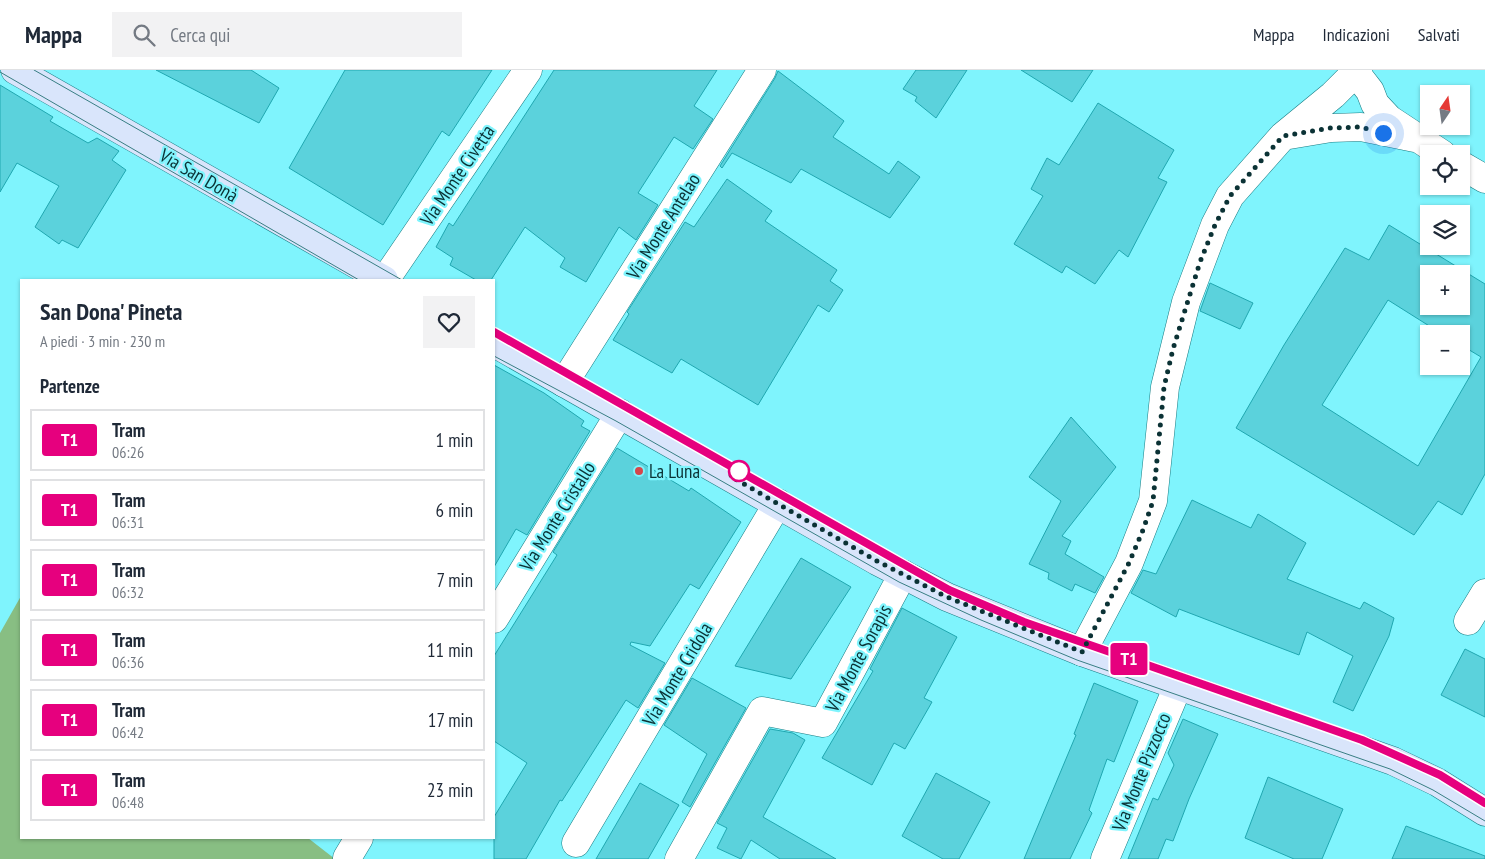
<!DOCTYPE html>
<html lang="it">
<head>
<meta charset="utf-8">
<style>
  body { margin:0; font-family:"PT Sans Narrow",sans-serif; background:#f2f2f3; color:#1f2937; height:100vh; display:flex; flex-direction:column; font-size:19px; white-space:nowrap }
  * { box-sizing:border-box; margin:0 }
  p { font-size:16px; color:#747a83 }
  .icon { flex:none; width:28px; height:28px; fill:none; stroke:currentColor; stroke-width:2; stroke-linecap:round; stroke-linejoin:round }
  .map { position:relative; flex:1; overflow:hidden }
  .panel { position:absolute; left:20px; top:209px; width:475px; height:560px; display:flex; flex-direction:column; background:#fff; border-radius:0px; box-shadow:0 1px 4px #0004 }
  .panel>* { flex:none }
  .badge { padding:0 10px; border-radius:4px; font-size:18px; line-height:32px }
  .needle { width:32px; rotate:13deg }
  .controls { position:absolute; left:1420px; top:15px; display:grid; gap:10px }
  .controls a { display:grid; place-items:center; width:50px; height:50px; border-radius:0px; background:#fff; box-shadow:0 1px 4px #0004; font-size:25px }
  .you { position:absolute; width:25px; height:25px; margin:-12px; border:4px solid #fff; border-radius:50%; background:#1a73e8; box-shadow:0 0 0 8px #1a73e833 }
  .map>.badge { position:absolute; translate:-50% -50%; box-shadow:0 0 0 2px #fff }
  h2 { padding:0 20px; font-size:19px; line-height:45px }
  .round { display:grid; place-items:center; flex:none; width:52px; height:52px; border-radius:0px; background:#f2f2f3 }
  .headline { display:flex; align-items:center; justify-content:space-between; height:85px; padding:0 20px }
  h1 { font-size:24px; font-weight:700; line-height:38px }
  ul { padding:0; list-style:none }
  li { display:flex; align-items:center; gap:15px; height:62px; margin:0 10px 8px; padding:0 10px; border:2px solid #e0e1e3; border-radius:0px }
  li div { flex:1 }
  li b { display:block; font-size:19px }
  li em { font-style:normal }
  li .badge { min-width:55px; font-weight:700; text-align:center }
  header { display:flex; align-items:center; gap:30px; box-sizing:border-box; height:70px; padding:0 25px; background:#fff; border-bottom:1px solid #e0e1e3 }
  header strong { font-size:24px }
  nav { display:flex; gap:28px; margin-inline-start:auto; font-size:18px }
  .search { width:350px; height:45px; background:#f2f2f3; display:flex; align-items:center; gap:12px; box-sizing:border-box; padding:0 18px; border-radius:0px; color:#747a83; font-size:19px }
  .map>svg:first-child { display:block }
  .green { fill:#88be83 }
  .building { fill:#5bd2dc; stroke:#20a7b0; fill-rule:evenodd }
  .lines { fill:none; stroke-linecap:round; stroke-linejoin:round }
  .street-casing { stroke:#177c83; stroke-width:29 }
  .secondary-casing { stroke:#177c83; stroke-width:29 }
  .street { stroke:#fff; stroke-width:28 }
  .secondary { stroke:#d9e5fb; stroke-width:28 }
  .tram { stroke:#387e83; stroke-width:1 }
  .line-casing { stroke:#fff; stroke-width:11 }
  .line { stroke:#e6007e; stroke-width:8 }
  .walk { stroke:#0b3235; stroke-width:5; stroke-dasharray:0 9 }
  .poi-dot { fill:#d6464b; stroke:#7ff4fd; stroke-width:2 }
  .stop-dot { fill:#fff; stroke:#e6007e; stroke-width:2.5 }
  .labels { text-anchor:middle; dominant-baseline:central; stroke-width:4.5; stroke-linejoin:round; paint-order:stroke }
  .street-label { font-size:19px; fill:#0b3235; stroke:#7ff4fd }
  .poi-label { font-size:19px; fill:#0b3235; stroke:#7ff4fd; text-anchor:start }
</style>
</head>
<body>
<header>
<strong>Mappa</strong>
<div class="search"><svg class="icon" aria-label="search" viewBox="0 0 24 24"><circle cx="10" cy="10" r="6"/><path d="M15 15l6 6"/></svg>Cerca qui</div>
<nav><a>Mappa</a><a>Indicazioni</a><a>Salvati</a></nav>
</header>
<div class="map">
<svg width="1485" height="789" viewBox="0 0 1485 789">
  <rect width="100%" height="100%" fill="#7ff4fd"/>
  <!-- green -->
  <path class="green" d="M21,526v242h287l27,21h-335v-226z"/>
  <!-- building -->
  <path class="building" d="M156,0h95l28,18 -20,35z
    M345,0h147l-43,66 -7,-5 -59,94 -94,-57z
    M554,0h163l-23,36 19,13 -20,30 -19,-12 -36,56 20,12 -22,35 -17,-13 -33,55 -26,-15 5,-9 -40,-31 -34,53h-15l-26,-15 3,-7 -17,-11 13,-24 4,3z
    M916,0h51l-31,48 -21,-17 2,-4 -14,-8z
    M1021,0h72l-21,32z
    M778,1l66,50 -11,16 56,37 9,-13 22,16 -30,41 -89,-49 -10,14 -59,-30 -10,15 -2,-2 55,-88z
    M0,15l53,32 -3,4 38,22 9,-5 22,13 -7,9 14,10 -48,78 -16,-8 -3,4 -24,-17 24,-41 -42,-23 -17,29z
    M1098,33l76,47 -16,28 9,4 -39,75 -9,-7 -24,34 -29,-18 -4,7 -48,-29 29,-48 -12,-7 16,-31 12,7z
    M727,109l45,32 -7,10 72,49 -7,11 13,9 -14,22 -11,-7 -60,100 -77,-46 -9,14 -59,-33 16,-26 -2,-2 58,-90 9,5z
    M1389,155l96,59v190l-23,41 -24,-14 -24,34 -178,-107 48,-83 61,-97 24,12zM1429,204h32v32h-32zM1388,230l54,34h19v11l20,12 -63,109 -96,-61z
    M1210,213l43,20 -13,26 -40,-18z
    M494,295l50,28 40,28 -3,5 9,5 -63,104 -11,-6 -22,38z
    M1071,347l45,50 -54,69 9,5 -6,13 39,23 -9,16 -20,-9 -3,7 -24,-12 1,-6 -20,-9 32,-63 -32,-24z
    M617,378l72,43 2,-3 50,34 -42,67 -9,-5 -40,62 -19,-4 -1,3 35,18 -27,45 -12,-8 -64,101 -2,-1 -34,59h-32v-42l33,-54 -33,-22v-85l63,-101 -4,-3z
    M1192,430l59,28 7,-14 48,29 -19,36 73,30 4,-7 30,16 -5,18 -36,75 -20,-9 20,-46 -46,-24 -8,23 -120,-46 -3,8 -45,-24 12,-23 13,4z
    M801,488l50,29 -60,92 -56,-13z
    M902,538l55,29 -33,61 8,4 -27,47 -11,-6 -22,42 -50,-27 51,-87 -3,-2z
    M1465,579l20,10v58l-44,-22z
    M692,608l54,30 -56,99 -8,-5 25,-48 -43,-29z
    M1094,613l44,18 -24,61 -7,-3 -18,51 3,3 -22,46h-46l52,-124 -2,-1z
    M1183,649l35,15 -29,65 -16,42 -7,-2 -8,20h-30l25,-61 5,2 16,-35 -6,-12z
    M770,659l23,4 12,7 -42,77 73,42h-56l-29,-19 -10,19 -24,-11 10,-20 -10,-5z
    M936,703l54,29 -31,57h-16l-41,-23z
    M1268,707l75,32 -21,50h-28l-49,-21z
    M640,713l39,22 -31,54h-52z
    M1406,756l79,30v3h-93z"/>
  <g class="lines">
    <defs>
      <path id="street" d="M1356,3l14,18 5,13 14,15 53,35
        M1283,66l48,-8 30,-1 54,11
        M1461,95l24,14
        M385,210l143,-210
        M564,313l198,-313
        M494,549l126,-206
        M1468,551l17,-28
        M1082,582l47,-89 24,-62 12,-114 21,-85 29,-77 15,-29 53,-60 50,-41 25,-25
        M576,773l202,-340
        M347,788l12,-20
        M679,789l83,-148 61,12 80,-149
        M1105,789l73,-173"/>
      <path id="secondary" d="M15,0l369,210
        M494,273l383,218 70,36 135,55 311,109 44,21 48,30"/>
    </defs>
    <!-- street casing -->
    <use href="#street" class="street-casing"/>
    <!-- secondary casing -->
    <use href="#secondary" class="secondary-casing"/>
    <!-- street -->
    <use href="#street" class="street"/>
    <!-- secondary -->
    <use href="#secondary" class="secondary"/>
    <!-- tram -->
    <path class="tram" d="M34,0l368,210
      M0,2l359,208
      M494,262l412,236c113,58 235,95 355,137 78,27 155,51 224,98
      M494,286l122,65 283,161 82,38 96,40 313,109 43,21 52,31"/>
  </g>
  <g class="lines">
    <defs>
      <path id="line" d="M494,262l455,258 75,32 338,118 78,35 45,28"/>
    </defs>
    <!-- line casing -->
    <use href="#line" class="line-casing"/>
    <!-- line -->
    <use href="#line" class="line"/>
    <!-- walk -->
    <path class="walk" d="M739,401l-9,5 147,85 70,36 135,55 47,-89 14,-33 10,-29 11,-114 9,-38 27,-87 15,-37 15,-29 53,-60 48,-8 30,-1 22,6"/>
  </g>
  <!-- markers -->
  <circle class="poi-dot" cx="639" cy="401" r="5"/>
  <circle class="stop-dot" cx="739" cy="401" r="10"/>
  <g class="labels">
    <!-- street labels -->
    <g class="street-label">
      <text transform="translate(199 105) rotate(30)">Via San Donà</text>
      <text transform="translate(457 105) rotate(-56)">Via Monte Civetta</text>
      <text transform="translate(663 156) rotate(-58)">Via Monte Antelao</text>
      <text transform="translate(557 446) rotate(-58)">Via Monte Cristallo</text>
      <text transform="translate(858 588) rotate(-62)">Via Monte Sorapis</text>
      <text transform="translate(677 604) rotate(-59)">Via Monte Cridola</text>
      <text transform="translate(1141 702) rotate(-68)">Via Monte Pizzocco</text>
    </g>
    <!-- poi labels -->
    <g class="poi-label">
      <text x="649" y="401">La Luna</text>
    </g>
  </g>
</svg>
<div class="controls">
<a><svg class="needle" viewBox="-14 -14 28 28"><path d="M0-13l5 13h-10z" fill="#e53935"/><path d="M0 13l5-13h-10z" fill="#747a83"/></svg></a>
<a><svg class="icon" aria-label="locate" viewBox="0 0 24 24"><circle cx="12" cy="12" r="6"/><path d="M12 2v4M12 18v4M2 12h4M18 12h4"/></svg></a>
<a><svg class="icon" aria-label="layers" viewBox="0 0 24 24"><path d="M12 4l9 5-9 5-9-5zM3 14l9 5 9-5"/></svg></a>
<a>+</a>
<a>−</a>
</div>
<div class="you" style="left:1383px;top:63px"></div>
<b class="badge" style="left:1129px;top:589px;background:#e6007e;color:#fff">T1</b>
<section class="panel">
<div class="headline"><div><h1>San Dona' Pineta</h1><p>A piedi · 3 min · 230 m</p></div><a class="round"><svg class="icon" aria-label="heart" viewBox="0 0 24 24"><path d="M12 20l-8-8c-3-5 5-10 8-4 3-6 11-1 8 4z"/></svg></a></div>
<h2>Partenze</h2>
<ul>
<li><span class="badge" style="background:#e6007e;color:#fff">T1</span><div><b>Tram</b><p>06:26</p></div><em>1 min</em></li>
<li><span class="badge" style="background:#e6007e;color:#fff">T1</span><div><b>Tram</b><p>06:31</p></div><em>6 min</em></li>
<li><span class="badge" style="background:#e6007e;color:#fff">T1</span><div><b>Tram</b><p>06:32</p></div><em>7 min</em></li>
<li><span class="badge" style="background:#e6007e;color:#fff">T1</span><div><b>Tram</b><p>06:36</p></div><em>11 min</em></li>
<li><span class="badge" style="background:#e6007e;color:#fff">T1</span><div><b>Tram</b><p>06:42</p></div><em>17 min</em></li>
<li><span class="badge" style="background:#e6007e;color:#fff">T1</span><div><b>Tram</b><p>06:48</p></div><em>23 min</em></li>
</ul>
</section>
</div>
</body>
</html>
